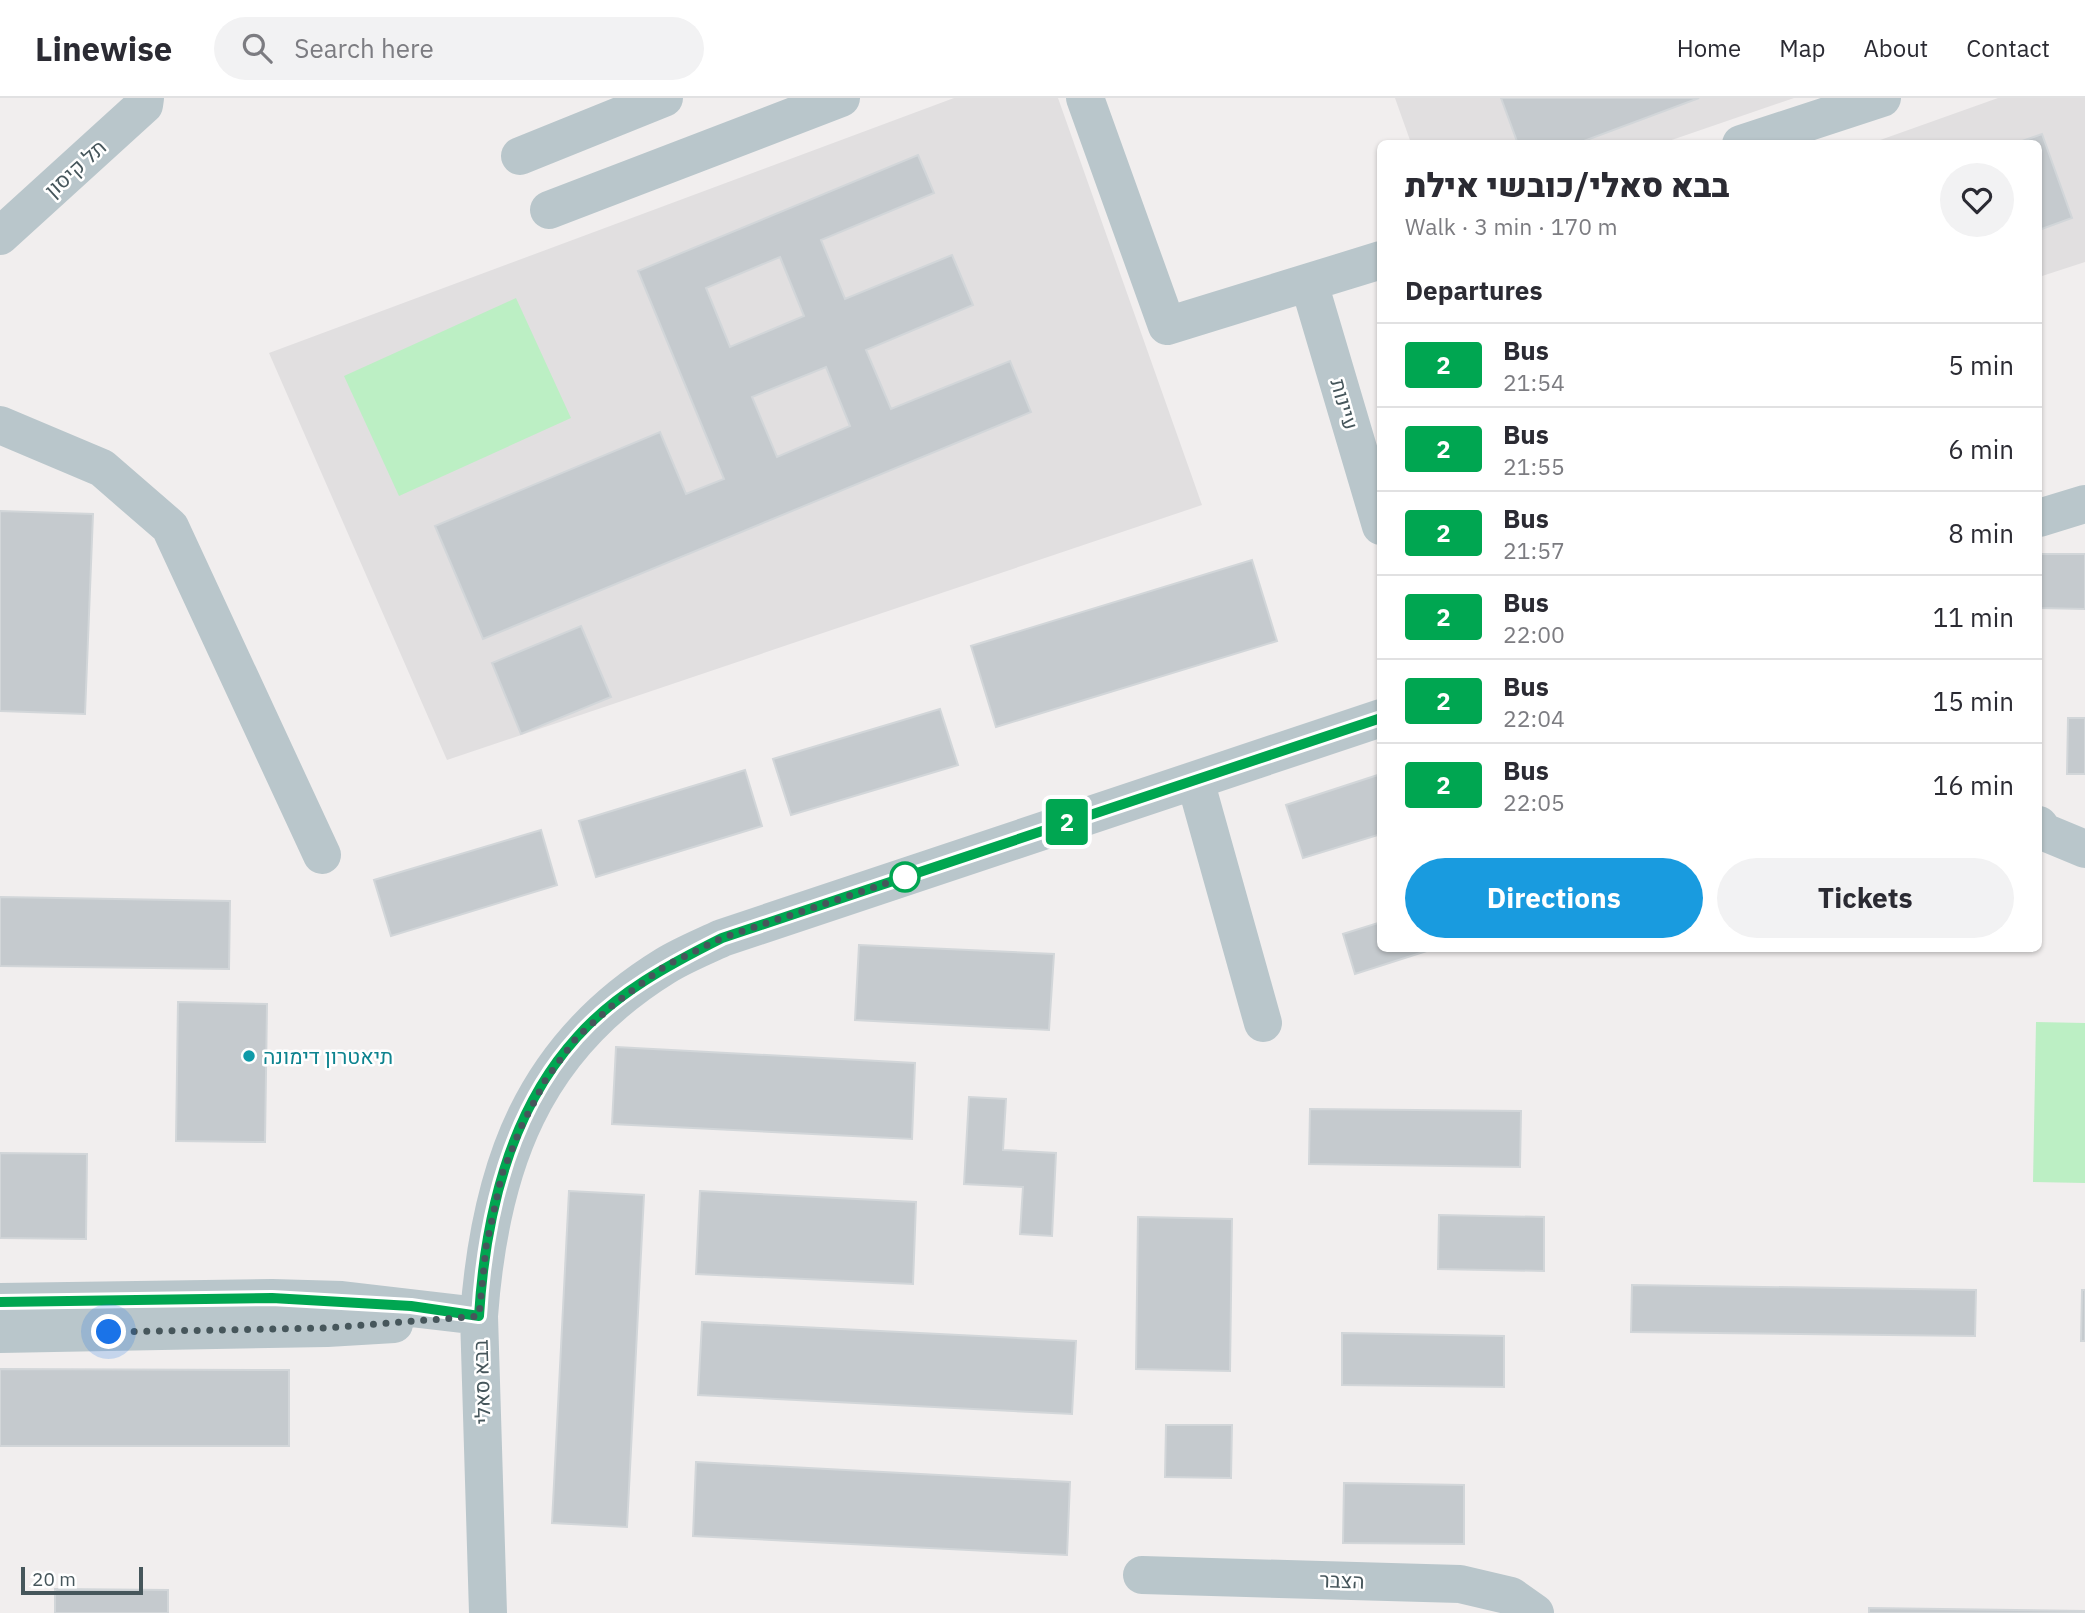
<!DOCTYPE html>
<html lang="en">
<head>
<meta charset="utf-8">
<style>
  body { margin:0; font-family:"IBM Plex Sans",Heebo,sans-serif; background:#f2f2f3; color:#2b2b33; height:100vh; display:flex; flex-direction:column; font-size:26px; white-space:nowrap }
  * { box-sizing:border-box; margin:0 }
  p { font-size:23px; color:#7c7c81 }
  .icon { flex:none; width:38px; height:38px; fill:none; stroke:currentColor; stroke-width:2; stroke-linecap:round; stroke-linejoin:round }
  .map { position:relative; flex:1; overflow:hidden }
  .details { position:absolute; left:1377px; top:42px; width:665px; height:812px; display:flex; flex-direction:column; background:#fff; border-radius:10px; box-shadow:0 2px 5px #0004 }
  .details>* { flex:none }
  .badge { padding:0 14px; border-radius:5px; font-size:24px; line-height:46px }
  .scale { position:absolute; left:21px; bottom:18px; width:122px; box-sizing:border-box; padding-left:7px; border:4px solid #46565b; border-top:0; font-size:19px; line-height:24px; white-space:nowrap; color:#46565b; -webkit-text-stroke:5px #fff; paint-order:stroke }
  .you { position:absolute; width:35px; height:35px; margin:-18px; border:5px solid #fff; border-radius:50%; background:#1a73e8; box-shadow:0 0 0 10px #1a73e833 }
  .map>.badge { position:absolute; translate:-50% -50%; box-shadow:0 0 0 4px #fff }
  h2 { padding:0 28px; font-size:26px; line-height:63px }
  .round { display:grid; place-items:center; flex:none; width:74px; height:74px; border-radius:37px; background:#f2f2f3 }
  .overview { display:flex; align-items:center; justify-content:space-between; height:119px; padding:0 28px }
  h1 { font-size:33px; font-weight:800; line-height:52px }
  .action { display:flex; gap:14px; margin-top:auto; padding:14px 28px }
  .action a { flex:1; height:80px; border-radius:42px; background:#199bdf; color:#fff; font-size:28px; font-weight:800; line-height:80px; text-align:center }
  .action a+a { background:#f2f2f3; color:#2b2b33 }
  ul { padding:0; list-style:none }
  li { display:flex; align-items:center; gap:21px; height:84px; padding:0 28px; border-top:2px solid #e1e1e2 }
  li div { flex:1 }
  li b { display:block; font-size:26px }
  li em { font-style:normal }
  li .badge { min-width:77px; font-weight:700; text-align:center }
  header { display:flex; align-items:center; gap:42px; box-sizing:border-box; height:98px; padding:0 35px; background:#fff; border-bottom:2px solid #e1e1e2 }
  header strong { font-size:33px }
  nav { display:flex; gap:38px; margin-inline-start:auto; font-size:24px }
  .search { width:490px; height:63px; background:#f2f2f3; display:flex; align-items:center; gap:18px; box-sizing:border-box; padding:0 24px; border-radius:38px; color:#7c7c81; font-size:26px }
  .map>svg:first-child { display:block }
  .education { fill:#e1dfe0 }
  .green { fill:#bcefc4 }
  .building { fill:#c5cace; stroke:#d2d6d9; stroke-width:2; fill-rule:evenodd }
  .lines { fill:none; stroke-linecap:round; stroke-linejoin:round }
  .minor { stroke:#b9c6cb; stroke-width:38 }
  .line-casing { stroke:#fff; stroke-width:16 }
  .line { stroke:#00a651; stroke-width:10 }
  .walk { stroke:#46565b; stroke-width:7; stroke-dasharray:0 12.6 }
  .stop-dot { fill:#fff; stroke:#00a651; stroke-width:3.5 }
  .culture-dot { fill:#0f9aa8; stroke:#fff; stroke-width:2.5 }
  .labels { text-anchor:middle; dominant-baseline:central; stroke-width:5; stroke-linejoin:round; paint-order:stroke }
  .street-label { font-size:21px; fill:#46565b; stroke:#fff }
  .culture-label { font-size:21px; fill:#0d838f; stroke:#fff; text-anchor:start }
</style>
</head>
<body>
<header>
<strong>Linewise</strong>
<div class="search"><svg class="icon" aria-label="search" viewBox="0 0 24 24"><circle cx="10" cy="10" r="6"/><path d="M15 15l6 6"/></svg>Search here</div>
<nav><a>Home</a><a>Map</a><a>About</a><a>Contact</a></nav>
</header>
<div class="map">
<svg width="2085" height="1515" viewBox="0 0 2085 1515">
  <rect width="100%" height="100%" fill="#f1eeee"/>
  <!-- education -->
  <path class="education" d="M954,0h104l144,407 -755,255 -178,-407z
    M1395,0h399l-134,46 -249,-1z
    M1998,0h87v164l-46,15v-133h-170z"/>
  <!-- green -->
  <path class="green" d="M516,200l55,120 -172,78 -55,-120z
    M2036,924l49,1v160l-52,-1z"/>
  <!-- building -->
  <path class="building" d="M1501,0h198l-123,46h-58z
    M2042,36l30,84 -33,12v-86h-25z
    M918,57l16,38 -113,47 24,59 107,-44 21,50 -107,45 25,59 119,-48 21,51 -548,227 -48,-113 225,-94 26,62 38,-15 -86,-208zM780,159l24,59 -74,31 -24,-59zM826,269l24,59 -73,31 -25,-60z
    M0,413l93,3 -8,200 -85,-3z
    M2039,456h46v55l-46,-1z
    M1252,462l25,81 -281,86 -25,-81z
    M581,528l30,71 -90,37 -29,-71z
    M940,611l18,56 -167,50 -18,-56z
    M2068,620h17v56h-18z
    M745,672l17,56 -166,51 -17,-56z
    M1381,676v60l-78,24 -17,-53z
    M541,732l16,55 -166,51 -17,-56z
    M0,799l230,4 -1,68 -229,-3z
    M1381,824v26h55l-81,26 -12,-40z
    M859,847l195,9 -5,76 -194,-10z
    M178,904l89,2 -2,138 -89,-1z
    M616,949l299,16 -3,76 -300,-15z
    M969,999l37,2 -3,51 53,3 -4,83 -32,-2 3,-47 -59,-3z
    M1310,1011l211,2 -1,56 -211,-3z
    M0,1055l87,1 -1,85 -86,-1z
    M569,1093l75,4 -17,332 -75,-4z
    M700,1093l216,11 -3,82 -217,-10z
    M1439,1117l105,2v54l-106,-2z
    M1138,1119l94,2 -2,152 -94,-2z
    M1632,1187l344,5 -1,46 -344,-4z
    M2082,1192h3v51h-4z
    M702,1224l374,19 -4,73 -374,-19z
    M1342,1235l162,3v51l-162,-2z
    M0,1271l289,1v76h-289z
    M1166,1327h66l-1,53 -66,-1z
    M696,1364l374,20 -3,73 -374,-19z
    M1344,1385l120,2v59l-121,-1z
    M55,1491l113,1v23h-113z
    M1869,1510l216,3v2h-216z"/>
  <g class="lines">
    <!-- minor -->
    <path class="minor" d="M1085,0l82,228 214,-66
      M1741,46l141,-46
      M520,58l144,-58
      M549,112l292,-112
      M0,138l144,-131 1,-7
      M1309,185l72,243
      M0,327l102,43 68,59 152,328
      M2039,420l46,-14
      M1195,682l68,243
      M2039,727l5,7 41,17
      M0,1204l272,-4 70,2 137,16
      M0,1236l327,-6 67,-4
      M1142,1477l318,9 51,12 24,17
      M488,1515l-9,-297c11,-149 53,-268 186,-350 18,-11 38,-19 57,-28l659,-220"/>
  </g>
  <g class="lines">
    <defs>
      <path id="line" d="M0,1204l272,-4 139,8 68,10c6,-98 30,-204 98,-279 39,-44 93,-73 145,-99l659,-220"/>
    </defs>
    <!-- line casing -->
    <use href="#line" class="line-casing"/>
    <!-- line -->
    <use href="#line" class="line"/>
    <!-- walk -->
    <path class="walk" d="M109,1234l218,-4 152,-12 7,-69 16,-73 19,-47 25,-48 31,-42 37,-33 51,-38 57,-28 183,-61"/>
  </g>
  <!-- markers -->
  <circle class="stop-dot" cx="905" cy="779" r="14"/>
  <circle class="culture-dot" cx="249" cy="958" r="7"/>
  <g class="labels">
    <!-- street labels -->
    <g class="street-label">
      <text transform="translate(75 70) rotate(-42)">תל קיסון</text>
      <text transform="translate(1345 306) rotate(74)">עיינות</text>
      <text transform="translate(481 1284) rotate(-92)">בבא סאלי</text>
      <text transform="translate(1342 1482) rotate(2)">הצבר</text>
    </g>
    <!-- culture labels -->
    <g class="culture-label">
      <text x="263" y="958">תיאטרון דימונה</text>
    </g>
  </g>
</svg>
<div class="scale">20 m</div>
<div class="you" style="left:109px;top:1234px"></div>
<b class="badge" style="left:1067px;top:724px;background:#00a651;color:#fff">2</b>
<section class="details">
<div class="overview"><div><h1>בבא סאלי/כובשי אילת</h1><p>Walk · 3 min · 170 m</p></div><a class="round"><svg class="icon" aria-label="heart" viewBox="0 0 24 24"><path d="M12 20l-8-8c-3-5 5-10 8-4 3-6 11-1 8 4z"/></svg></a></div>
<h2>Departures</h2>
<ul>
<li><span class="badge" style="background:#00a651;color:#fff">2</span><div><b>Bus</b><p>21:54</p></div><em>5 min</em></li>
<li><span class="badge" style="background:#00a651;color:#fff">2</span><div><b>Bus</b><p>21:55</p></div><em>6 min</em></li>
<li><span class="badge" style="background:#00a651;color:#fff">2</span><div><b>Bus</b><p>21:57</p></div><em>8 min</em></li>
<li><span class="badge" style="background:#00a651;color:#fff">2</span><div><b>Bus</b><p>22:00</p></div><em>11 min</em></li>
<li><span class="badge" style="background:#00a651;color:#fff">2</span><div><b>Bus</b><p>22:04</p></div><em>15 min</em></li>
<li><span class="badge" style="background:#00a651;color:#fff">2</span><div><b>Bus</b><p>22:05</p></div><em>16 min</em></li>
</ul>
<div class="action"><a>Directions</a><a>Tickets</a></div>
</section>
</div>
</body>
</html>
